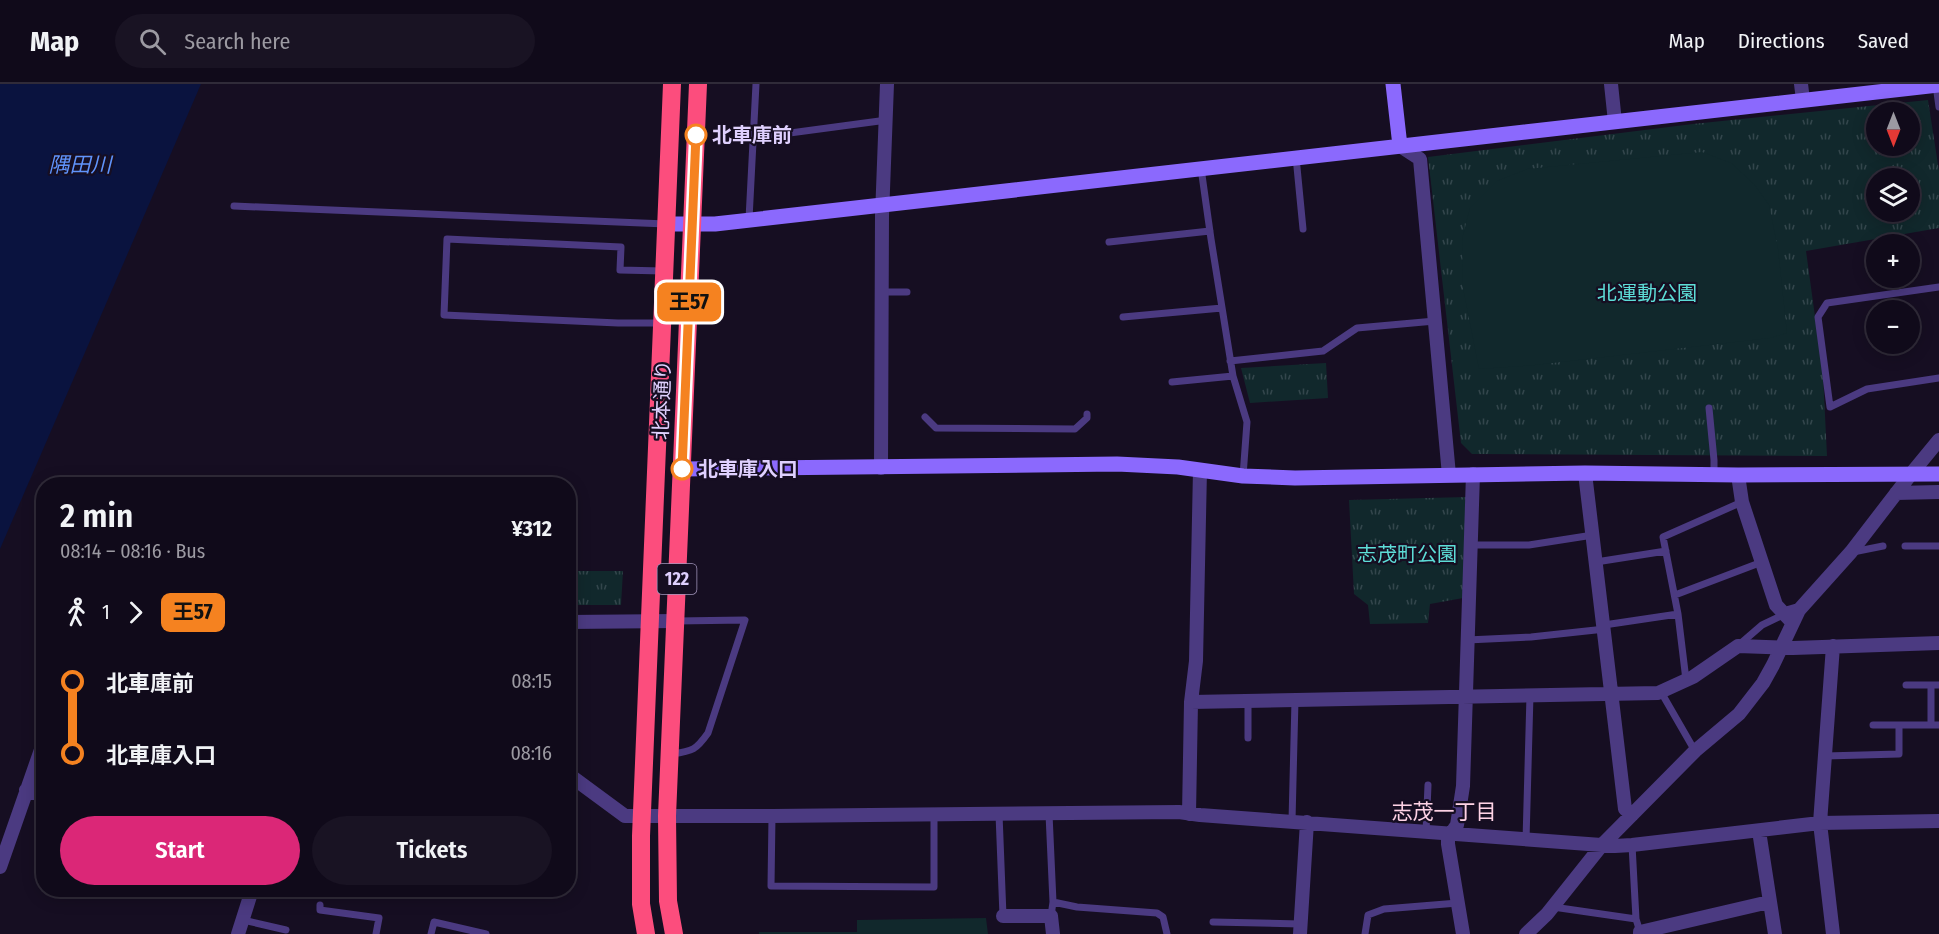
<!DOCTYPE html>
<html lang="en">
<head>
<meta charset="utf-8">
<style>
  body { margin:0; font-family:"Fira Sans Condensed","Noto Sans JP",sans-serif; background:#191323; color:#f1f3f6; height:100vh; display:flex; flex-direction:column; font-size:22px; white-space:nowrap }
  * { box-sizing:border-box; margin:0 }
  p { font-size:20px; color:#9c9aa2 }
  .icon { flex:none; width:33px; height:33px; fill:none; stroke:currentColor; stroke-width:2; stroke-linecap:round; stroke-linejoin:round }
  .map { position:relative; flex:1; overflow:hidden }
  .sheet { position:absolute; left:36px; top:393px; width:540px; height:420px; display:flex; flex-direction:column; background:#100a1a; border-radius:24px; box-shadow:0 3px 15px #0003,0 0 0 2px #302b39 }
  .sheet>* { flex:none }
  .badge { padding:0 12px; border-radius:9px; font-size:21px; line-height:39px }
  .needle { width:39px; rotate:180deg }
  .buttons { position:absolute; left:1866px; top:18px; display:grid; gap:12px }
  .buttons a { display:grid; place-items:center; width:54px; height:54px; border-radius:50%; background:#100a1a; box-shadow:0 3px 15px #0003,0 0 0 2px #302b39; font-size:30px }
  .map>.badge { position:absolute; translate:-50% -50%; box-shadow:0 0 0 3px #fff }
  .legs { display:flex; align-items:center; gap:9px; height:66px; padding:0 24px; font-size:20px }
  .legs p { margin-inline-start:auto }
  .headline { display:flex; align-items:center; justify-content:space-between; height:102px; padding:0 24px }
  h1 { font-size:33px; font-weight:600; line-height:45px }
  .action { display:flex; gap:12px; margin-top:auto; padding:12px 24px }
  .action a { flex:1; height:69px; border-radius:36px; background:#db2777; color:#fff; font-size:24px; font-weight:600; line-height:69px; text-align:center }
  .action a+a { background:#191323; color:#f1f3f6 }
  ul { padding:0 24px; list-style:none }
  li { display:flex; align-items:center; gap:21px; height:72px; font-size:22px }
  li i { display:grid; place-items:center; width:9px; height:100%; margin:0 8px; background:currentColor }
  li i::after { content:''; width:15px; height:15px; margin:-8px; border:4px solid; border-radius:50%; background:#100a1a }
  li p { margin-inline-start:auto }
  li:first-child i { background:linear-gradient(#0000 50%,currentColor 0) }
  li:last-child i { background:linear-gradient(currentColor 50%,#0000 0) }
  header { display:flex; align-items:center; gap:36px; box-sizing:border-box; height:84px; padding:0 30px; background:#100a1a; border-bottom:2px solid #302b39 }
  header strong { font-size:28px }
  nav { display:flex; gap:33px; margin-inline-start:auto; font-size:21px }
  .search { width:420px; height:54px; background:#191323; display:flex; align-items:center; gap:15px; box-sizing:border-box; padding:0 21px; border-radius:33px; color:#9c9aa2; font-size:22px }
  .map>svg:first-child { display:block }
  .grass { fill:url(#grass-tufts); fill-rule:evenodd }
  .pitch { fill:#11282c }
  .water { fill:#0a133f }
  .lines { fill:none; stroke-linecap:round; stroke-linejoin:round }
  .lane { stroke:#4b3a81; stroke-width:7 }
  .street { stroke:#4b3a81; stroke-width:14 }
  .secondary { stroke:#8b69fd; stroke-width:15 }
  .highway { stroke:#fc4d7d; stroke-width:18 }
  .line-1-casing { stroke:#fff; stroke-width:14 }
  .line-1 { stroke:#f58220; stroke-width:9 }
  .stop-1-dot { fill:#fff; stroke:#f58220; stroke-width:3 }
  .labels { text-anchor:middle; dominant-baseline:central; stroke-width:4.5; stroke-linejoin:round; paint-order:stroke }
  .shield { fill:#160e22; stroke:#a396bc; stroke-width:1.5 }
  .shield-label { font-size:18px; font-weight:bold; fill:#dfd0fe }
  .stop-label { font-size:20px; font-weight:bold; fill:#dfd0fe; stroke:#160e22; text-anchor:start }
  .park-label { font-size:20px; fill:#5dddd7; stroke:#160e22 }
  .street-label { font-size:20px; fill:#dfd0fe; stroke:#160e22 }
  .water-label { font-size:21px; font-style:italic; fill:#6094fc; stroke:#160e22 }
  .neighbourhood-label { font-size:21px; fill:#fed2e5; stroke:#160e22 }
</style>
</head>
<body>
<header>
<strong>Map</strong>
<div class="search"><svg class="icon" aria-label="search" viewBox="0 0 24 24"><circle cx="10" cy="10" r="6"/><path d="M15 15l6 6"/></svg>Search here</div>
<nav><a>Map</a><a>Directions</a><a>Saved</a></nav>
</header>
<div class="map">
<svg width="1939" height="850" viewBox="0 0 1939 850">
  <defs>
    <pattern id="grass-tufts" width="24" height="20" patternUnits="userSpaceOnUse" patternTransform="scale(1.5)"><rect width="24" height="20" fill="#11282c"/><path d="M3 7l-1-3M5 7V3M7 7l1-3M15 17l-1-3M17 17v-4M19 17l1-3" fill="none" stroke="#33464c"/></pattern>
  </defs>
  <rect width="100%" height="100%" fill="#160e22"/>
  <!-- grass -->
  <path class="grass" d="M1928,16l11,71v57l-133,23 17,124 4,81 -355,-2 -11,-11 -33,-286 265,-33zM1876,28h34v34h-34zM1876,94h34v34h-34z
    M1326,279l2,35 -78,5 -9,-35z
    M1467,413l-4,101 -33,6 -2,19 -58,1 -2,-19 -14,-11 -5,-94z
    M569,487h54l-2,34h-52z"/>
  <!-- pitch -->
  <path class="pitch" d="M1702,68l29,11 23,21 15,21 9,44 9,84 -17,5 -235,27 -56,4 -16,-81 -1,-49 8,-31 27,-27 30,-12z
    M986,834l2,16h-229v-2h98v-12z"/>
  <!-- water -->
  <path class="water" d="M0,0h201l-201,465z"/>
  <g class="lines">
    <!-- lane -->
    <path class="lane" d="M1936,1l3,22
      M753,54l134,-18
      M1296,73l7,72
      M1201,84l10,71 22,137 14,46 -4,54
      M234,122l432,18
      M749,135l7,-135
      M1109,158l101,-11
      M1939,203l-112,16 -9,14 12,90 37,-18 72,-11
      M882,208h25
      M1123,233l99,-9
      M662,239h-44l-174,-8 3,-76 174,8 -1,23 43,1
      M1230,277l93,-10 34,-23 78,-7
      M1172,298l61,-6
      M1709,324l5,52v15
      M925,333l11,11 139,1 12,-11v-4
      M1471,461h58l64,-10
      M1905,462h34
      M1853,468l30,-6
      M1596,478l70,-11
      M1675,511l87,-33
      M1604,541l74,-11
      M1467,556l64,-3 74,-8
      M1740,560l22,-19 23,-11
      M1686,596l-8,-66 -15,-77 79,-35
      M1906,601h25
      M1661,608l34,59
      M1248,617v37
      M1873,641h66
      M1931,641v-40h8
      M672,670c21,-3 24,-4 36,-21l37,-113 -69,1
      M1825,672l74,-2v-29
      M999,730l4,102
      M1049,730l4,88 -2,14
      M772,732l-1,70 163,1v-73
      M1292,737l3,-121
      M1426,748l2,-47
      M1526,756l4,-145
      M1632,761l4,74 4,13
      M1053,818l24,5 80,6 6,4 4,17
      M320,821v5l59,8 -3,16
      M1553,823l83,12
      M243,836l43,10
      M1213,838l87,2
      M431,850l3,-12 52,12
      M1365,850l3,-19 16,-6 74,-6"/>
    <!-- street -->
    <path class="street" d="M1611,0l4,38
      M1801,0l2,16
      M1400,62l20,13 29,316
      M881,384l1,-252 5,-132
      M1585,389l40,336 7,6
      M1738,391l4,27 34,103 14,15
      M1896,409l43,-1
      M1785,530l14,-4 52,-58 60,-78 28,-34
      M568,538l108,-1
      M1833,562l-13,177 13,111
      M1191,618l467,-9 35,-16 45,-31 55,2 146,-5
      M568,690l57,42h147l407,-4 21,3 415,31 17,-1 188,-22 119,-2
      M26,706l18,6
      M1189,730l2,-112 5,-41 4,-191
      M1759,747l16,103
      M0,783l44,-126
      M1003,832h48l2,18
      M238,850l14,-44
      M1300,850l7,-112
      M1463,850l-15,-90v-6l9,-13 6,-39 10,-312
      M1526,850l21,-20 55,-69 93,-94 44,-37 24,-31 10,-18 26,-55
      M1640,850v-2l129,-30"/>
    <!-- secondary -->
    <path class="secondary" d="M1393,0l7,62
      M666,140h49l1224,-139
      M682,385l435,-5 61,3 65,9 52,2 290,-5 153,2 201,-1"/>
    <!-- highway -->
    <path class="highway" d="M646,850l-5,-30v-68l31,-752
      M674,850l-6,-33 -1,-85 31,-732"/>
  </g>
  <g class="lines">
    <defs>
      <path id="line-1" d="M682,385l14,-334"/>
    </defs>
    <!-- line-1 casing -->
    <use href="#line-1" class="line-1-casing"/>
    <!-- line-1 -->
    <use href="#line-1" class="line-1"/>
  </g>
  <!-- markers -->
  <g class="stop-1-dot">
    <circle cx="696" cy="51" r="10"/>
    <circle cx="682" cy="385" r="10"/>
  </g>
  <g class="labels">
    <!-- shield labels -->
    <rect class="shield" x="657.5" y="480" width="39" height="30" rx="4.5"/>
    <g class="shield-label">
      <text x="677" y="495">122</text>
    </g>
    <!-- stop labels -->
    <g class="stop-label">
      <text x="712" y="51">北車庫前</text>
      <text x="698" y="385">北車庫入口</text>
    </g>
    <!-- park labels -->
    <g class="park-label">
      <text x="1647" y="209">北運動公園</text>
      <text x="1407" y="470">志茂町公園</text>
    </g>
    <!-- street labels -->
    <g class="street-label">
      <text transform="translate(662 316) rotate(-88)">北本通り</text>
    </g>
    <!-- water labels -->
    <g class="water-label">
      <text x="80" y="81">隅田川</text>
    </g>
    <!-- neighbourhood labels -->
    <g class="neighbourhood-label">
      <text x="1444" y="728">志茂一丁目</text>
    </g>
  </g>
</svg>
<div class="buttons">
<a><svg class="needle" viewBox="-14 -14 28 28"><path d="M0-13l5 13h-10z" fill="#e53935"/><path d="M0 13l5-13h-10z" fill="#9c9aa2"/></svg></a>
<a><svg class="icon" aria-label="layers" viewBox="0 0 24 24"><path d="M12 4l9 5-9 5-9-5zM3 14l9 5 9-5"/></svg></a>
<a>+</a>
<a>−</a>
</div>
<b class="badge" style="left:689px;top:218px;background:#f58220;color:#111">王57</b>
<section class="sheet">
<div class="headline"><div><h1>2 min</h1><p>08:14 – 08:16 · Bus</p></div><b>¥312</b></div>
<div class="legs"><svg class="icon" aria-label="walk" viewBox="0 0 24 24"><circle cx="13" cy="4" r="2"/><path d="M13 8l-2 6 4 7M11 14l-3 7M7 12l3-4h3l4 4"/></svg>1<svg class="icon" aria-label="forward" viewBox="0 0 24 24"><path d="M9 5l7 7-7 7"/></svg><b class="badge" style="background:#f58220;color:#111">王57</b></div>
<ul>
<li><i style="color:#f58220"></i><b>北車庫前</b><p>08:15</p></li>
<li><i style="color:#f58220"></i><b>北車庫入口</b><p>08:16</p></li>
</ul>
<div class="action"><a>Start</a><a>Tickets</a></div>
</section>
</div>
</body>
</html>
